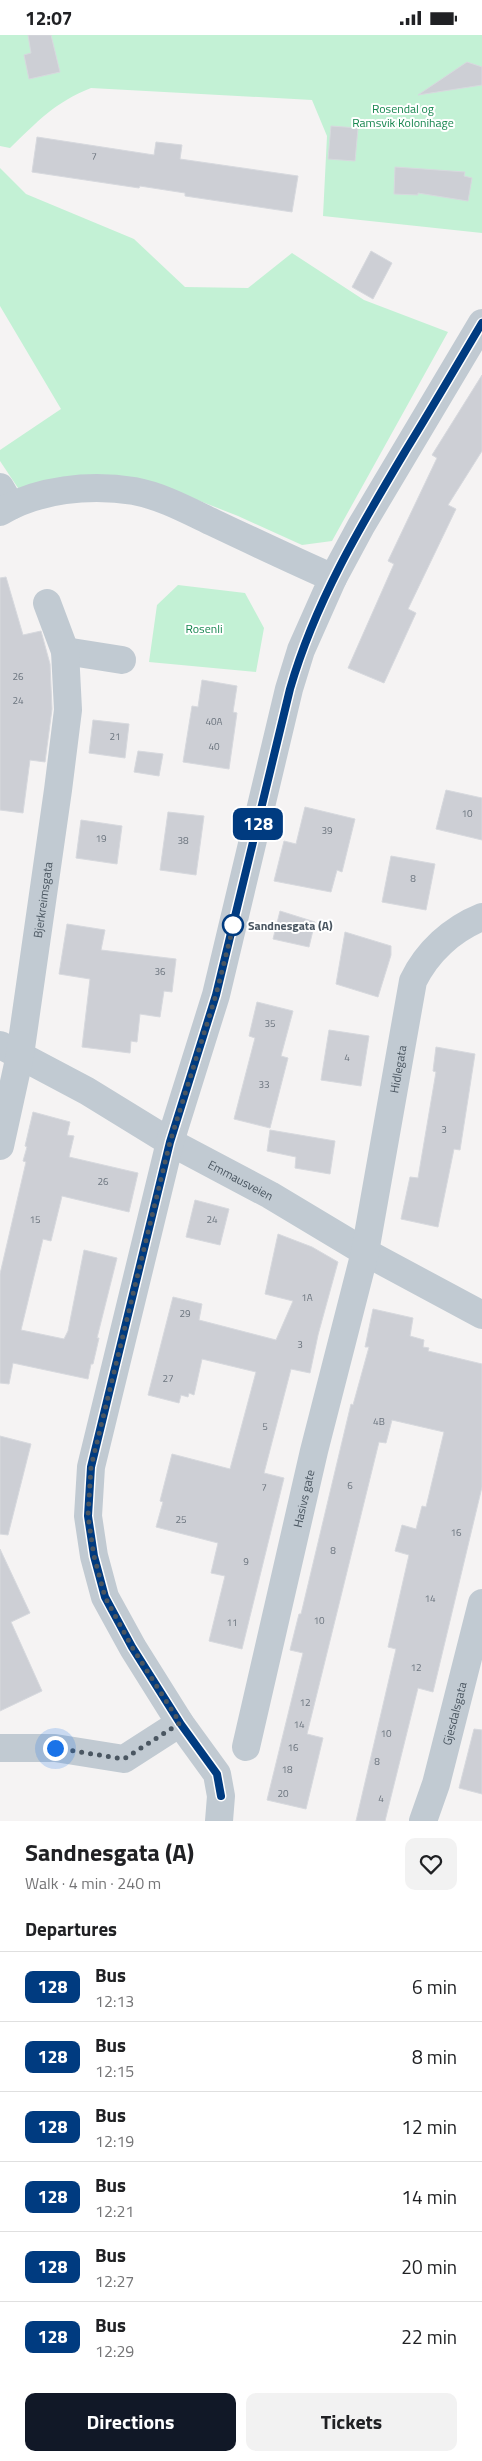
<!DOCTYPE html>
<html lang="en">
<head>
<meta charset="utf-8">
<style>
  body { margin:0; font-family:"Titillium Web",sans-serif; background:#f2f2f2; color:#202124; height:100vh; display:flex; flex-direction:column; font-size:19px; white-space:nowrap }
  * { box-sizing:border-box; margin:0 }
  p { font-size:16px; color:#757577 }
  .icon { flex:none; width:28px; height:28px; fill:none; stroke:currentColor; stroke-width:2; stroke-linecap:round; stroke-linejoin:round }
  .map { position:relative; height:1786px; overflow:hidden }
  .sheet { display:flex; flex-direction:column; background:#fff; flex:1 }
  .sheet>* { flex:none }
  .badge { padding:0 10px; border-radius:8px; font-size:18px; line-height:32px }
  .you { position:absolute; width:25px; height:25px; margin:-12px; border:4px solid #fff; border-radius:50%; background:#1a73e8; box-shadow:0 0 0 8px #1a73e833 }
  .map>.badge { position:absolute; translate:-50% -50%; box-shadow:0 0 0 2px #fff }
  h2 { padding:0 25px; font-size:19px; line-height:45px }
  .round { display:grid; place-items:center; flex:none; width:52px; height:52px; border-radius:10px; background:#f2f2f2 }
  .overview { display:flex; align-items:center; justify-content:space-between; height:85px; padding:0 25px }
  h1 { font-size:24px; font-weight:700; line-height:38px }
  .primary-button { display:flex; gap:10px; margin-top:auto; padding:10px 25px }
  .primary-button a { flex:1; height:58px; border-radius:10px; background:#111827; color:#fff; font-size:20px; font-weight:700; line-height:58px; text-align:center }
  .primary-button a+a { background:#f2f2f2; color:#202124 }
  ul { padding:0; list-style:none }
  li { display:flex; align-items:center; gap:15px; height:70px; padding:0 25px; border-top:1px solid #e0e0e0 }
  li div { flex:1 }
  li b { display:block; font-size:19px }
  li em { font-style:normal }
  li .badge { min-width:55px; font-weight:700; text-align:center }
  .status { display:flex; justify-content:space-between; align-items:center; height:35px; padding:0 25px; background:#fff; direction:ltr }
  .status svg { height:14px; fill:currentColor }
  .map>svg:first-child { display:block }
  .green { fill:#c3f1d5 }
  .building { fill:#cdcfd5; stroke:#d7d9de }
  .lines { fill:none; stroke-linecap:round; stroke-linejoin:round }
  .minor { stroke:#c1cad2; stroke-width:28 }
  .tertiary { stroke:#c1cad2; stroke-width:28 }
  .line-casing { stroke:#fff; stroke-width:11 }
  .line { stroke:#003b80; stroke-width:8 }
  .walk { stroke:#4a5661; stroke-width:5; stroke-dasharray:0 9 }
  .stop-dot { fill:#fff; stroke:#003b80; stroke-width:2.5 }
  .labels { text-anchor:middle; dominant-baseline:central; stroke-width:4; stroke-linejoin:round; paint-order:stroke }
  .number-label { font-size:10px; fill:#6b747e }
  .park-label { font-size:12px; fill:#17864f; stroke:#fff }
  .street-label { font-size:12px; fill:#4a5661; stroke:#fff }
  .stop-label { font-size:12px; font-weight:bold; fill:#4a5661; stroke:#fff; text-anchor:start }
</style>
</head>
<body>
<div class="status"><b>12:07</b><svg viewBox="0 0 49 12"><path d="M0 12V9h3v3zM5 12V6h3v6zM10 12V3h3v9zM15 12V0h3v12zM26 1h20v11H26zM47 4h2v5h-2z"/></svg></div>
<div class="map">
<svg width="482" height="1786" viewBox="0 0 482 1786">
  <rect width="100%" height="100%" fill="#f5f3f3"/>
  <!-- green -->
  <path class="green" d="M0,0h482v198l-159,-17 4,-80 -15,-36 -221,-12c-36,14 -54,34 -81,60l-10,-2z
    M0,133l26,26 108,45 51,48 63,1 44,-35 72,47 84,32 -116,209 -30,4 -64,-29 -79,-31 -139,6 -20,-30v-11l61,-41 -61,-103z
    M178,550l67,8 19,35 -8,44 -107,-10 8,-57z"/>
  <!-- building -->
  <path class="building" d="M28,0h23l9,37 -31,7 -5,-24 7,-2z
    M467,27l15,5v18l-64,10z
    M331,91l27,2 -3,33 -27,-2z
    M37,102l117,18 2,-13 26,3 -2,14 118,17 -6,36 -107,-16v-3l-45,-7 -1,2 -107,-16z
    M395,132l70,5 -1,4 8,2 -4,23 -50,-8v2l-24,-1z
    M371,216l21,12 -19,36 -21,-12z
    M482,340v76l-34,54 8,4 -48,100 8,4 -32,70 -36,-15 46,-104 -6,-3 49,-103 -5,-3z
    M6,542l17,58 18,-4 9,33 2,45 -7,53 -15,-2 -7,53 -23,-3v-232z
    M202,645l35,6 -4,26 4,1 -8,56 -46,-7 9,-56 6,1z
    M93,685l36,4 -4,34 -36,-5z
    M138,716l25,3 -4,22 -25,-4z
    M446,755l36,8v42l-46,-11z
    M305,772l50,12 -13,53 -5,-2 -6,22 -57,-11 10,-40 12,3z
    M168,777l36,4 -8,59 -36,-5z
    M81,785l41,6 -5,38 -41,-6z
    M391,821l44,8 -9,46 -44,-8z
    M280,876l35,11 -6,25 -36,-8z
    M67,889l38,6 -4,20 75,9 -4,33 -8,-1 -4,26 -20,-3 -3,28 -6,-1 -1,12 -48,-6 8,-68 -31,-5z
    M345,897l46,14v9l-13,42 -42,-13z
    M257,967l36,9 -12,45 7,2 -18,70 -36,-9 21,-81 -6,-2z
    M329,995l40,6 -8,50 -40,-6z
    M436,1012l39,7 -15,96 -6,-1 -16,78 -37,-8 9,-42 8,1 18,-106 -3,-1z
    M33,1077l37,10 -3,13 7,1 -5,21 69,16 -9,39 -67,-16 -11,45 -8,-2 -22,91 43,9 4,-8 16,-81 33,8 -20,80h2l-6,26h-2l-3,15 -75,-16 -4,21 -9,-1v-109l26,-112 -3,-1 4,-14 -2,-1z
    M270,1095l65,11 -5,33 -35,-6 1,-11 -29,-6z
    M195,1165l34,9 -9,36 -34,-8z
    M278,1199l34,13 26,15 -20,73 -8,38 -19,-4 -27,104 20,5 -42,171 -33,-8 16,-65 -14,-3 7,-30 -62,-16 7,-25 -3,-1 12,-47 58,15 26,-97 -54,-13 -8,36 -5,-2 -1,4 -7,-2 -2,8 -31,-8 25,-98 29,7 -3,16 77,20 17,-39 -28,-7z
    M373,1274l40,9 -3,18 14,4 -1,7 6,1 -1,3 54,13v123l-49,205 -15,-4 -33,133h-29l40,-172 -8,-2 21,-92 -14,-4 7,-26 14,4 6,-23 4,1 18,-75 -52,-12 -6,23 -7,-1 -72,292 16,4 -17,71 -39,-9 36,-147 -13,-3 9,-36h2l50,-210 2,1 16,-58h-4z
    M0,1401l31,8 -23,91 -8,-1z
    M0,1514l30,64 -19,9 31,69 -42,20z
    M474,1694l8,1v64l-23,-6z"/>
  <g class="lines">
    <!-- minor -->
    <g class="minor">
      <path d="M0,452l11,19"/>
      <path d="M333,543l28,-52 121,-203"/>
      <path d="M65,616l57,9"/>
      <path id="s1" d="M0,1010l87,46 83,51 100,53 95,57 117,63"/>
      <path id="s2" d="M0,1111l20,-91 38,-265 10,-80 -3,-59 -18,-48"/>
      <path id="s3" d="M246,1712l68,-296 51,-199 48,-271c14,-29 39,-52 69,-64"/>
      <path d="M0,1713h55l69,11 56,-36"/>
      <path id="s4" d="M423,1786l13,-37 46,-181"/>
    </g>
    <!-- tertiary -->
    <path class="tertiary" d="M0,477c38,-23 90,-28 134,-21 27,5 53,19 78,31 40,19 80,38 121,56l-32,72 -12,39 -73,306 -46,147 -79,325 -3,49 6,40 11,41 28,51 47,75 37,51 4,22 -2,25"/>
  </g>
  <g class="lines">
    <defs>
      <path id="line" d="M221,1761l-4,-22 -37,-51 -48,-76 -27,-50 -11,-41 -6,-40 3,-49 79,-325 46,-147 74,-306c25,-87 70,-162 116,-239 26,-42 51,-85 76,-127"/>
    </defs>
    <!-- line casing -->
    <use href="#line" class="line-casing"/>
    <!-- line -->
    <use href="#line" class="line"/>
    <!-- walk -->
    <path class="walk" d="M55,1713l69,11 56,-36 -48,-76 -27,-50 -11,-41 -6,-40 3,-49 79,-325 46,-147 19,-76 -2,6"/>
  </g>
  <!-- markers -->
  <circle class="stop-dot" cx="233" cy="890" r="10"/>
  <g class="labels">
    <!-- number labels -->
    <g class="number-label">
      <text x="94" y="121">7</text>
      <text x="18" y="641">26</text>
      <text x="18" y="665">24</text>
      <text x="214" y="686">40A</text>
      <text x="115" y="701">21</text>
      <text x="214" y="711">40</text>
      <text x="467" y="778">10</text>
      <text x="327" y="795">39</text>
      <text x="101" y="803">19</text>
      <text x="183" y="805">38</text>
      <text x="413" y="843">8</text>
      <text x="160" y="936">36</text>
      <text x="270" y="988">35</text>
      <text x="347" y="1022">4</text>
      <text x="264" y="1049">33</text>
      <text x="444" y="1094">3</text>
      <text x="103" y="1146">26</text>
      <text x="35" y="1184">15</text>
      <text x="212" y="1184">24</text>
      <text x="307" y="1262">1A</text>
      <text x="185" y="1278">29</text>
      <text x="300" y="1309">3</text>
      <text x="168" y="1343">27</text>
      <text x="379" y="1386">4B</text>
      <text x="265" y="1391">5</text>
      <text x="350" y="1450">6</text>
      <text x="264" y="1452">7</text>
      <text x="181" y="1484">25</text>
      <text x="456" y="1497">16</text>
      <text x="333" y="1515">8</text>
      <text x="246" y="1526">9</text>
      <text x="430" y="1563">14</text>
      <text x="319" y="1585">10</text>
      <text x="232" y="1587">11</text>
      <text x="416" y="1632">12</text>
      <text x="305" y="1667">12</text>
      <text x="299" y="1689">14</text>
      <text x="386" y="1698">10</text>
      <text x="293" y="1712">16</text>
      <text x="377" y="1726">8</text>
      <text x="287" y="1734">18</text>
      <text x="283" y="1758">20</text>
      <text x="381" y="1763">4</text>
    </g>
    <!-- park labels -->
    <g class="park-label">
      <text x="403" y="73">Rosendal og<tspan x="403" dy="14">Ramsvik Kolonihage</tspan></text>
      <text x="204" y="593">Rosenli</text>
    </g>
    <!-- street labels -->
    <g class="street-label">
      <text stroke="none"><textPath href="#s2" startOffset="250">Bjerkreimsgata</textPath></text>
      <text stroke="none"><textPath href="#s3" startOffset="695">Hidlegata</textPath></text>
      <text stroke="none"><textPath href="#s1" startOffset="276">Emmausveien</textPath></text>
      <text stroke="none"><textPath href="#s3" startOffset="255">Hasivs gate</textPath></text>
      <text stroke="none"><textPath href="#s4" startOffset="112">Gjesdalsgata</textPath></text>
    </g>
    <!-- stop labels -->
    <g class="stop-label">
      <text x="248" y="890">Sandnesgata (A)</text>
    </g>
  </g>
</svg>
<div class="you" style="left:55px;top:1713px"></div>
<b class="badge" style="left:258px;top:789px;background:#003b80;color:#fff">128</b>
</div>
<section class="sheet">
<div class="overview"><div><h1>Sandnesgata (A)</h1><p>Walk · 4 min · 240 m</p></div><a class="round"><svg class="icon" aria-label="heart" viewBox="0 0 24 24"><path d="M12 20l-8-8c-3-5 5-10 8-4 3-6 11-1 8 4z"/></svg></a></div>
<h2>Departures</h2>
<ul>
<li><span class="badge" style="background:#003b80;color:#fff">128</span><div><b>Bus</b><p>12:13</p></div><em>6 min</em></li>
<li><span class="badge" style="background:#003b80;color:#fff">128</span><div><b>Bus</b><p>12:15</p></div><em>8 min</em></li>
<li><span class="badge" style="background:#003b80;color:#fff">128</span><div><b>Bus</b><p>12:19</p></div><em>12 min</em></li>
<li><span class="badge" style="background:#003b80;color:#fff">128</span><div><b>Bus</b><p>12:21</p></div><em>14 min</em></li>
<li><span class="badge" style="background:#003b80;color:#fff">128</span><div><b>Bus</b><p>12:27</p></div><em>20 min</em></li>
<li><span class="badge" style="background:#003b80;color:#fff">128</span><div><b>Bus</b><p>12:29</p></div><em>22 min</em></li>
</ul>
<div class="primary-button"><a>Directions</a><a>Tickets</a></div>
</section>
</body>
</html>
